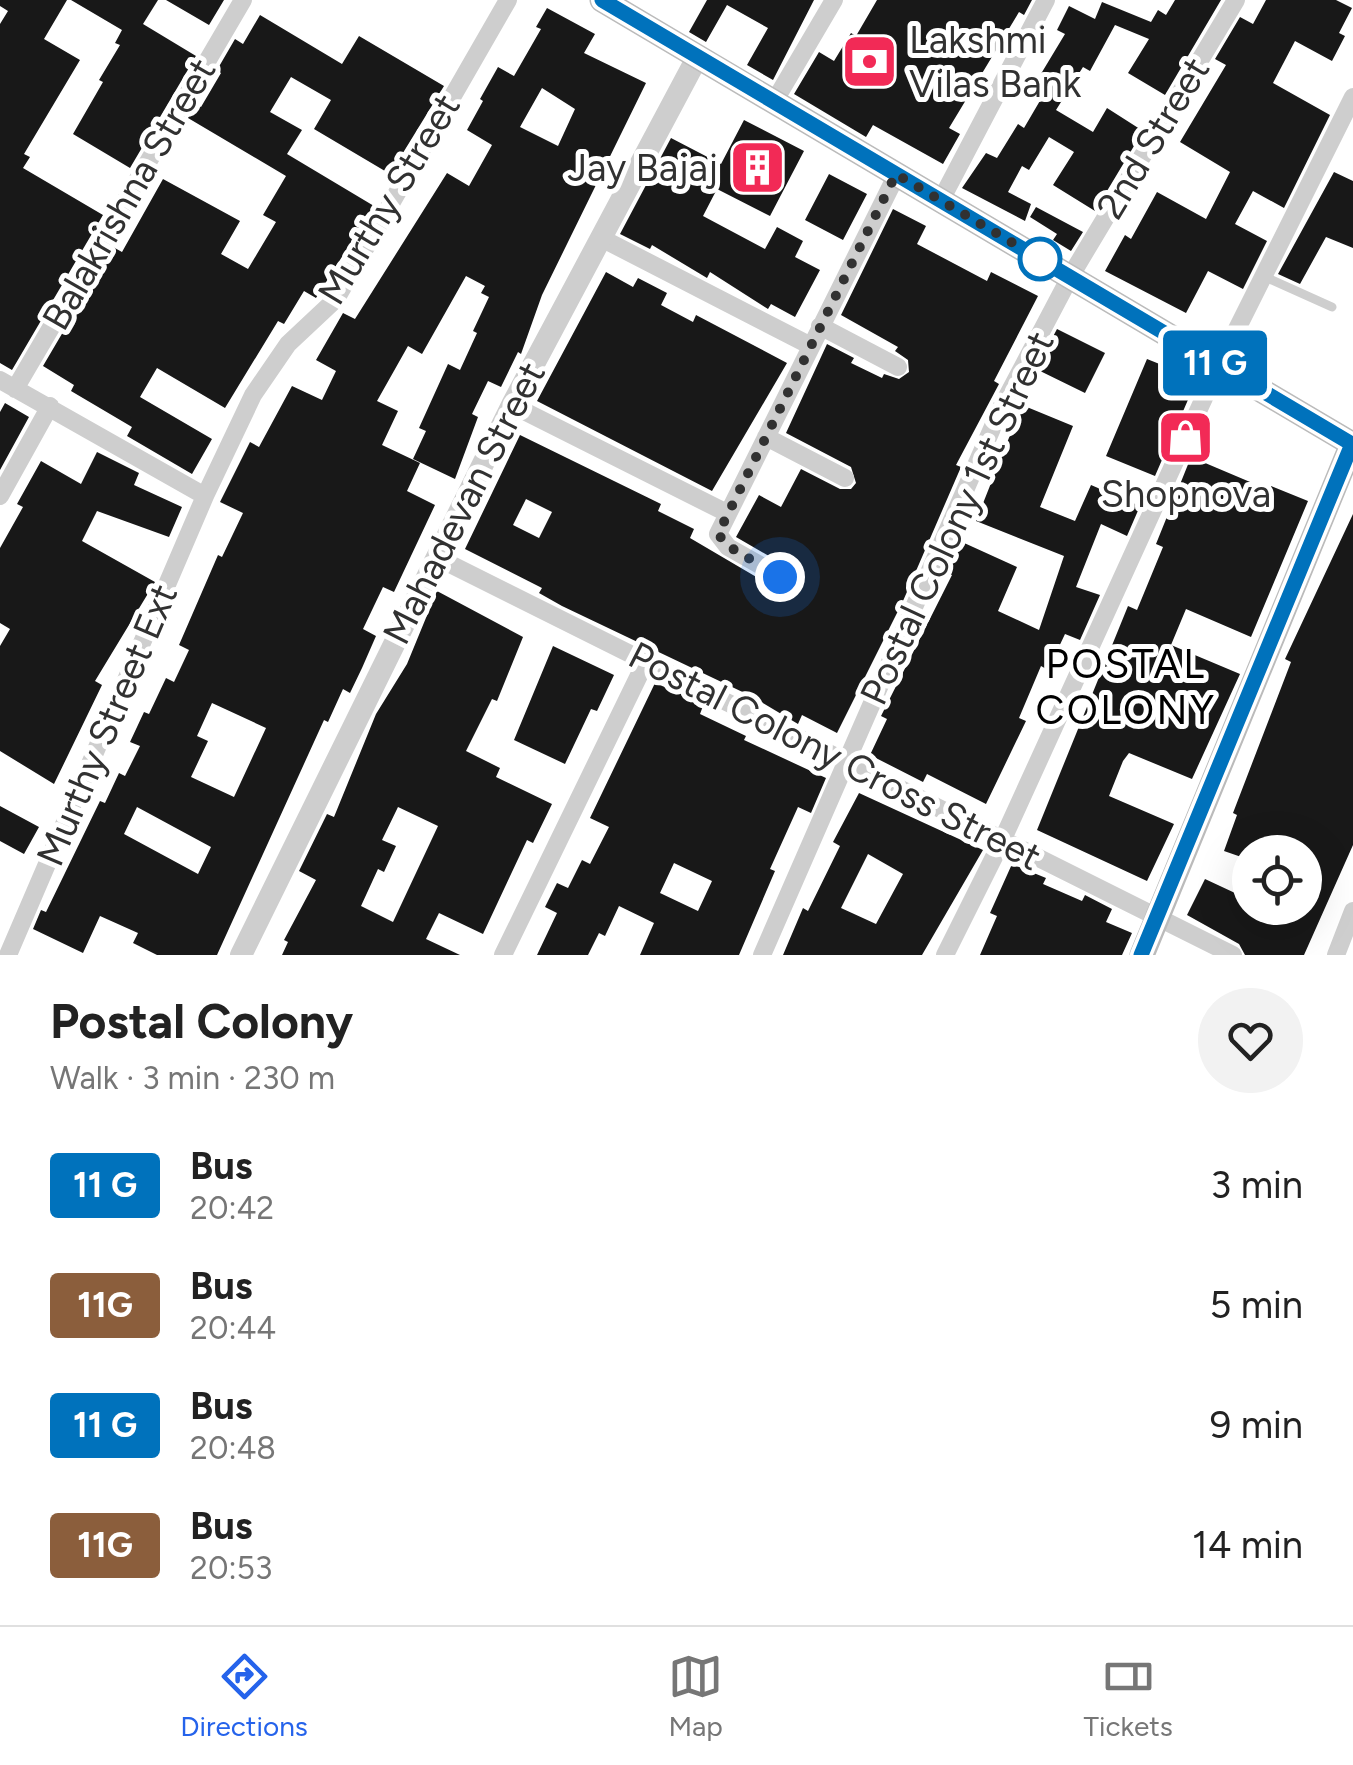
<!DOCTYPE html>
<html lang="en">
<head>
<meta charset="utf-8">
<style>
  body { margin:0; font-family:Figtree,sans-serif; background:#f2f2f2; color:#222; height:100vh; display:flex; flex-direction:column; font-size:38px; white-space:nowrap }
  * { box-sizing:border-box; margin:0 }
  p { font-size:32px; color:#767676 }
  .icon { flex:none; width:55px; height:55px; fill:none; stroke:currentColor; stroke-width:2; stroke-linecap:round; stroke-linejoin:round }
  .map { position:relative; height:955px; overflow:hidden }
  .drawer { display:flex; flex-direction:column; background:#fff; flex:1 }
  .drawer>* { flex:none }
  .badge { padding:0 20px; border-radius:8px; font-size:35px; line-height:65px }
  .controls { position:absolute; left:1232px; top:835px; display:grid; gap:20px }
  .controls a { display:grid; place-items:center; width:90px; height:90px; border-radius:50%; background:#fff; box-shadow:0 10px 40px #0002; font-size:50px }
  .you { position:absolute; width:50px; height:50px; margin:-25px; border:8px solid #fff; border-radius:50%; background:#1a73e8; box-shadow:0 0 0 15px #1a73e833 }
  .map>.badge { position:absolute; translate:-50% -50%; box-shadow:0 0 0 5px #fff }
  .round { display:grid; place-items:center; flex:none; width:105px; height:105px; border-radius:52px; background:#f2f2f2 }
  .overview { display:flex; align-items:center; justify-content:space-between; height:170px; padding:0 50px }
  h1 { font-size:48px; font-weight:700; line-height:75px }
  ul { padding:0; list-style:none }
  li { display:flex; align-items:center; gap:30px; height:120px; padding:0 50px }
  li div { flex:1 }
  li b { display:block; font-size:38px }
  li em { font-style:normal }
  li .badge { min-width:110px; font-weight:700; text-align:center }
  .tab-bar { display:flex; justify-content:space-around; align-items:center; height:140px; border-top:2px solid #e0e0e0; background:#fff; font-size:28px; color:#767676 }
  .tab-bar a { display:grid; justify-items:center; gap:5px }
  .tab-bar .active { color:#2563eb }
  .map>svg:first-child { display:block }
  .building { fill:#181818; fill-rule:evenodd }
  .lines { fill:none; stroke-linecap:round; stroke-linejoin:round }
  .service { stroke:#cecece; stroke-width:9 }
  .minor { stroke:#cecece; stroke-width:18 }
  .tertiary { stroke:#cecece; stroke-width:22 }
  .secondary { stroke:#bbb; stroke-width:25 }
  .line-casing { stroke:#fff; stroke-width:22 }
  .line { stroke:#0072bc; stroke-width:15 }
  .walk { stroke:#313131; stroke-width:10; stroke-dasharray:0 18 }
  .stop-dot { fill:#fff; stroke:#0072bc; stroke-width:5 }
  .labels { text-anchor:middle; dominant-baseline:central; stroke-width:10; stroke-linejoin:round; paint-order:stroke }
  .poi-label { font-size:38px; fill:#313131; stroke:#fff; text-anchor:start }
  .street-label { font-size:38px; fill:#313131; stroke:#fff }
  .neighbourhood-label { font-size:40px; letter-spacing:2.5px; fill:#000; stroke:#fff }
</style>
</head>
<body>
<div class="map">
<svg width="1353" height="955" viewBox="0 0 1353 955">
  <rect width="100%" height="100%" fill="#fff"/>
  <!-- building -->
  <path class="building" d="M0,0h67l-23,39 36,21 -56,94 6,3 -7,11 80,47 -91,155 -12,-7v-339l8,-13 -8,-5z
    M71,0h87l-15,24 53,32 -66,112 -57,-34 30,-52 -4,-2 21,-35 -5,-2 7,-13z
    M166,0h58l-15,25z
    M707,0h107l-41,80 -26,-15 21,-37 -41,-23 -21,37 -17,-10z
    M877,0h155l-8,15 -5,-3 -70,116 11,6 -17,30 -70,-39 -7,12 -72,-43 25,-42 15,9 17,-28 5,3z
    M1175,0h46l-56,95 -37,-22 21,-34 -34,-14 -25,46 -7,-4 -27,43 37,22 14,-24 36,23 -48,80 -42,-26 21,-33 -25,-15 -20,33 -7,-4 -14,26 23,12 -6,17 -63,-33 24,-35 11,5 21,-34 6,4 17,-29 -11,-7 35,-58 -8,-4 12,-24 26,13 7,-17 49,20 7,-12 8,5z
    M1266,0h70l16,8 -13,25 6,3 -13,25 -37,-20 -22,42 57,32 -46,93 -31,-17 -18,33 32,17 -24,48 -35,-18 -22,42 -81,-42 20,-36 6,4 26,-47 49,27 24,-47 -50,-30 46,-77 -11,-6 25,-42 13,7z
    M547,8l48,26 -11,19 62,30 -104,212 -21,59 -3,-2 -17,35 -13,-6 -16,33 6,3 -23,62 -42,-20 13,-28 -7,-3 29,-64 12,6 17,-37 -4,-2 16,-34 -8,-4 4,-7 -19,-10 -44,78 -14,-8 -31,55 21,10 -16,34 38,18 -13,28 28,14 -41,87 -11,-5 -20,42 13,7 -14,32 -12,25 -7,-4 -15,33 -4,-2 -107,235h-60l-24,-12 5,-10 -38,-17 -17,37 -50,-24 8,-19 5,2 54,-111 5,2 14,-30 6,3 15,-30 -10,-4 14,-30 5,2 17,-36 8,4 15,-32 -10,-5 39,-90 4,2 21,-44 -23,-11 30,-60 9,5 33,-61 30,14 14,-29 -20,-11 27,-47 12,6 92,-146 22,13 23,-41 -25,-15 16,-29 -3,-2 18,-32 16,9 27,-47 -5,-2zM542,88l33,21 -17,37 -38,-19zM212,703l54,25 -32,69 -43,-20 17,-36 -11,-5zM137,807l74,40 -13,27 -74,-40z
    M260,15l82,49 17,-28 85,50 -54,88 -76,-45 17,-29 -40,-23 -21,35 32,18 -15,24 87,52 -58,92 -12,-7 -20,33 -6,-3 -53,87 -68,-40 -17,29 72,42 -20,35 -65,-38 5,-9 -61,-36 3,-6 -31,-19 70,-119 9,5 41,-73 77,42 -19,33 27,15 28,-47 -13,-7 23,-39 -98,-58 8,-14 5,3 20,-34 -4,-3 18,-31 8,5z
    M744,120l60,31 -34,65 -53,-27 -14,27 62,33 12,-22 26,14 -8,16 25,13 -25,47 -24,-13 -3,5 -58,-37 -3,6 -55,-33 -2,4 -30,-15 51,-96 50,26z
    M1334,172l19,9v67l-27,-11 -26,47 -22,-10z
    M829,174l38,20 -24,46 -38,-20z
    M1036,207l47,25 -12,19 -18,-11 4,-6 -27,-17z
    M893,209l33,17 -9,18 70,37 4,-9 47,24 -44,85 5,3 -43,81 5,2 -58,134 -66,132 -35,-18 -4,9 -45,-27 -191,-91 -23,-13 3,-5 -77,-39 55,-114 141,69 -3,7 36,18 -4,9 85,50 13,-1 5,-11 -5,-9 -52,-30 23,-42 22,12 20,-38 39,20h11l5,-6 -5,-16 -65,-34 41,-89 27,14 -3,5 31,15 2,-4 15,5 10,-7 -1,-12 -13,-9 3,-4 -57,-32zM526,499l26,13 -13,26 -26,-13z
    M606,272l27,15 5,-9 29,15 -6,12 32,17 3,-7 91,48 -75,128 -175,-90z
    M1057,329l48,24 -20,40 -49,-24z
    M1147,359l50,20 -42,97 -49,-20z
    M5,403l24,14 -29,53v-58z
    M1022,405l51,21 -33,81 35,14 16,-36 49,21 -13,30 -26,-12 -25,63 24,8 -20,45 -15,-6 -17,36 -7,-4 -22,52 7,3 -40,83 -59,-30 -4,8 -53,-27 17,-36 -6,-3 71,-141 -4,-2 14,-31 55,25 -19,44 41,19 25,-74 -88,-35z
    M97,452l42,21 -5,12 48,22 -13,30 -72,-26 -15,30 73,41 -60,99 7,4 -48,99 -54,-33v-105l10,-17 -10,-6v-75l23,-41 -6,-3 24,-43 40,23z
    M1191,457l78,33 2,-4 37,15 -57,136 -65,-28 -15,36 69,29 -48,105 -63,-26 -6,8 -14,35 65,28 -27,57 -110,-51 91,-224 9,4 26,-63 -7,-3z
    M1353,514v331l-49,110h-59l-6,-11 -52,-29 18,-36 45,21v8h55v-56h-55v8l-26,-9 13,-36 -4,-2 58,-151 -6,-3z
    M437,591l86,46 -26,64 -5,-2 -26,52 34,17 -4,9 56,27 -19,39 -6,-3 -44,94 -44,-21 -13,26 34,16h-178l6,-13 -4,-2 32,-60 -17,-9 28,-57 7,3 42,-103 31,-50zM398,807l40,19 -45,96 -32,-16 17,-37 6,3 12,-26 -14,-6z
    M553,646l61,29 -17,36 -6,-2 -26,55 -51,-24z
    M655,683l36,15 12,8 -3,8 46,22 -2,4 82,38 -15,35 -13,-6 -28,62 5,2 -36,84h-99l14,-32 -35,-17 -14,30 -6,-3 -11,22h-51l20,-42 -12,-6 12,-24 11,5 14,-28 8,4 19,-37 -19,-9zM674,863l38,18 -14,30 -38,-18z
    M859,793l124,57 -61,105h-139l20,-47 5,3 32,-65 -7,-4zM868,854l35,20 -27,50 -35,-16z
    M0,806l39,21 -15,27 -24,-13z
    M1012,864l34,14 -3,6 39,17 3,-6 27,14 -6,13 26,11 -10,22h-142l17,-39 -7,-3z"/>
  <g class="lines">
    <!-- service -->
    <path class="service" d="M1263,276l69,31"/>
    <!-- minor -->
    <path class="minor" d="M774,102l60,-102
      M941,200l105,-200
      M601,238l210,108
      M820,326l78,41
      M0,380l205,116
      M15,389l228,-389
      M512,405l215,108
      M766,437l79,41
      M0,496l50,-90
      M436,557l797,398
      M781,577l-53,-30 -10,-13 179,-360
      M8,955l197,-459 48,-101 35,-51 48,-45 172,-299
      M503,955l143,-294
      M762,955l239,-547 69,-131 166,-277
      M945,955l57,-114 217,-476 134,-268
      M1336,955l17,-44"/>
    <!-- tertiary -->
    <path class="tertiary" d="M241,955l271,-550 186,-349"/>
    <!-- secondary -->
    <path class="secondary" d="M602,0l750,444 -210,511"/>
  </g>
  <g class="lines">
    <defs>
      <path id="line" d="M602,0l750,444 -211,511"/>
    </defs>
    <!-- line casing -->
    <use href="#line" class="line-casing"/>
    <!-- line -->
    <use href="#line" class="line"/>
    <!-- walk -->
    <path class="walk" d="M780,577l-52,-31 -10,-12 178,-360 144,85"/>
  </g>
  <!-- icons -->
  <defs>
    <symbol id="bank-square" viewBox="-11 -11 22 22"><rect x="-9" y="-9" width="18" height="18" rx="4" fill="#f22a56" stroke="#fff"/><path d="M-6-4H6V4H-6ZM0-2.3a2.3 2.3 0 1 0 0 4.6a2.3 2.3 0 1 0 0-4.6Z" fill="#fff"/></symbol>
    <symbol id="building-square" viewBox="-11 -11 22 22"><rect x="-9" y="-9" width="18" height="18" rx="4" fill="#f22a56" stroke="#fff"/><path d="M-4-6H4V6H1V3H-1V6H-4ZM-2.5-4.3h1.7v1.8h-1.7ZM.8-4.3h1.7v1.8H.8ZM-2.5-1h1.7V.8h-1.7ZM.8-1h1.7V.8H.8Z" fill="#fff"/></symbol>
    <symbol id="shop-square" viewBox="-11 -11 22 22"><rect x="-9" y="-9" width="18" height="18" rx="4" fill="#f22a56" stroke="#fff"/><path d="M-5-2.5h2.3a2.7 3.5 0 0 1 5.4 0H5L5.5 6h-11ZM-1.5-2.5h3a1.5 2.3 0 0 0-3 0Z" fill="#fff"/></symbol>
  </defs>
  <g fill-rule="evenodd">
    <use href="#bank-square" x="838" y="30" width="63" height="63"/>
    <use href="#building-square" x="726" y="136" width="63" height="63"/>
    <use href="#shop-square" x="1154" y="406" width="63" height="63"/>
  </g>
  <!-- markers -->
  <circle class="stop-dot" cx="1040" cy="259" r="20"/>
  <g class="labels">
    <!-- poi labels -->
    <g class="poi-label">
      <text x="909" y="40">Lakshmi<tspan x="909" dy="44">Vilas Bank</tspan></text>
      <text x="718" y="168" text-anchor="end">Jay Bajaj</text>
      <text x="1186" y="494" text-anchor="middle">Shopnova</text>
    </g>
    <!-- street labels -->
    <g class="street-label">
      <text transform="translate(1153 138) rotate(-59)">2nd Street</text>
      <text transform="translate(129 194) rotate(-60)">Balakrishna Street</text>
      <text transform="translate(389 199) rotate(-59)">Murthy Street</text>
      <text transform="translate(464 503) rotate(-63)">Mahadevan Street</text>
      <text transform="translate(957 518) rotate(-65)">Postal Colony 1st Street</text>
      <text transform="translate(107 725) rotate(-67)">Murthy Street Ext</text>
      <text transform="translate(835 756) rotate(27)">Postal Colony Cross Street</text>
    </g>
    <!-- neighbourhood labels -->
    <g class="neighbourhood-label">
      <text x="1126" y="664">POSTAL<tspan x="1126" dy="46">COLONY</tspan></text>
    </g>
  </g>
</svg>
<div class="controls">
<a><svg class="icon" aria-label="locate" viewBox="0 0 24 24"><circle cx="12" cy="12" r="6"/><path d="M12 2v4M12 18v4M2 12h4M18 12h4"/></svg></a>
</div>
<div class="you" style="left:780px;top:577px"></div>
<b class="badge" style="left:1215px;top:363px;background:#0072bc;color:#fff">11 G</b>
</div>
<section class="drawer">
<div class="overview"><div><h1>Postal Colony</h1><p>Walk · 3 min · 230 m</p></div><a class="round"><svg class="icon" aria-label="heart" viewBox="0 0 24 24"><path d="M12 20l-8-8c-3-5 5-10 8-4 3-6 11-1 8 4z"/></svg></a></div>
<ul>
<li><span class="badge" style="background:#0072bc;color:#fff">11 G</span><div><b>Bus</b><p>20:42</p></div><em>3 min</em></li>
<li><span class="badge" style="background:#8b5e3c;color:#fff">11G</span><div><b>Bus</b><p>20:44</p></div><em>5 min</em></li>
<li><span class="badge" style="background:#0072bc;color:#fff">11 G</span><div><b>Bus</b><p>20:48</p></div><em>9 min</em></li>
<li><span class="badge" style="background:#8b5e3c;color:#fff">11G</span><div><b>Bus</b><p>20:53</p></div><em>14 min</em></li>
</ul>
</section>
<nav class="tab-bar">
<a class="active"><svg class="icon" aria-label="directions" viewBox="0 0 24 24"><path d="M12 3l9 9-9 9-9-9zM9 14v-3h6M13 9l2 2-2 2"/></svg>Directions</a>
<a><svg class="icon" aria-label="map" viewBox="0 0 24 24"><path d="M3 6l6-2 6 2 6-2v14l-6 2-6-2-6 2zM9 4v14M15 6v14"/></svg>Map</a>
<a><svg class="icon" aria-label="tickets" viewBox="0 0 24 24"><path d="M3 7h18v10H3zM15 7v10"/></svg>Tickets</a>
</nav>
</body>
</html>
